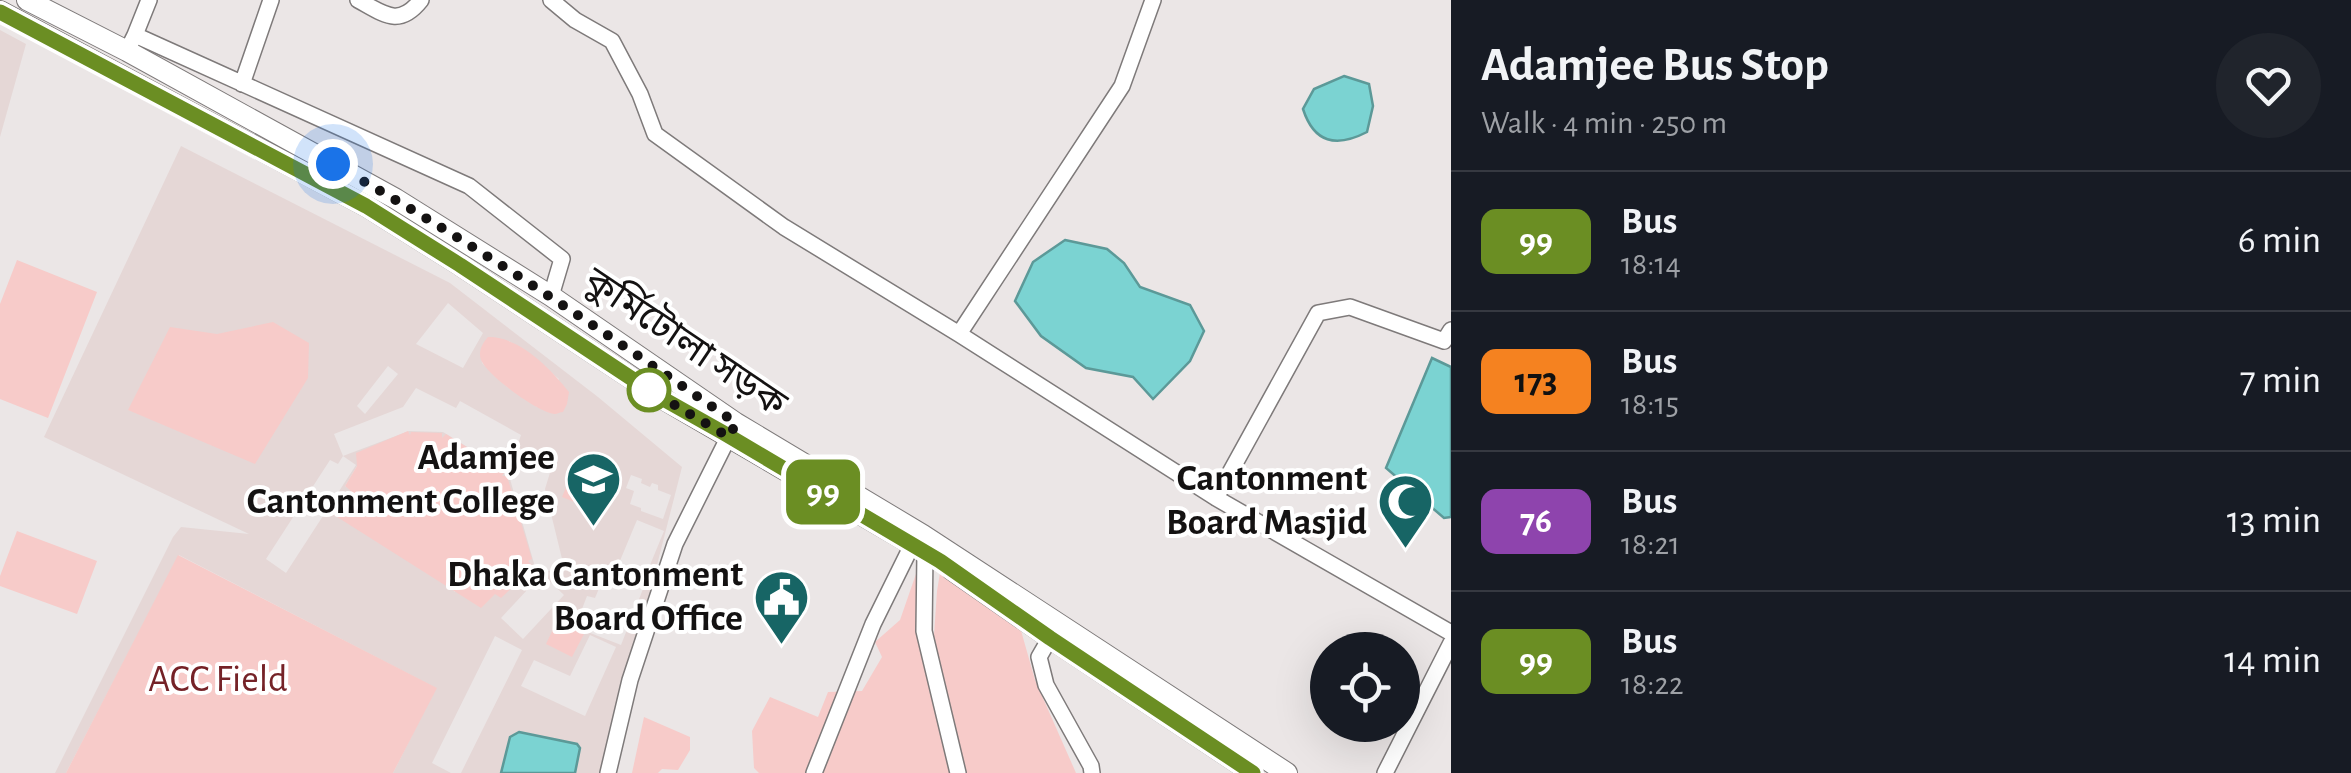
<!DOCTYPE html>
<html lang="en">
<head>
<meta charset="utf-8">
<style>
  body { margin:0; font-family:"Alegreya Sans","Noto Sans Bengali",sans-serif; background:#20242c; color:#f1f3f6; height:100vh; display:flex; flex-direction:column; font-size:38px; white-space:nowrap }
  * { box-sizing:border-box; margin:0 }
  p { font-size:32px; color:#9ea1a6 }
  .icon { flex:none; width:55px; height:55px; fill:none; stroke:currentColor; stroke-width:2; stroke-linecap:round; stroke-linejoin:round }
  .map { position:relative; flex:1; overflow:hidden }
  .details { display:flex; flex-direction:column; background:#171b24; width:900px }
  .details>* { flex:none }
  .badge { padding:0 20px; border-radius:15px; font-size:35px; line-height:65px }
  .controls { position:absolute; left:1310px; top:632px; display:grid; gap:20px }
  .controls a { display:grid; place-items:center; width:110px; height:110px; border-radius:50%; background:#171b24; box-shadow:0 10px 40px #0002; font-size:50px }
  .you { position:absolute; width:50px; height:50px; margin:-25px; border:8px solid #fff; border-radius:50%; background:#1a73e8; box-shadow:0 0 0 15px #1a73e833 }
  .map>.badge { position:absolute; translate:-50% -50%; box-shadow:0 0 0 5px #fff }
  .round { display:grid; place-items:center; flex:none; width:105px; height:105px; border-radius:52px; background:#20242c }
  .headline { display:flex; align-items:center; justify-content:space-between; height:170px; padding:0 30px }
  h1 { font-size:48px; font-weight:700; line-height:75px }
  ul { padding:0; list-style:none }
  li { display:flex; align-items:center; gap:30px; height:140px; padding:0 30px; border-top:2px solid #363941 }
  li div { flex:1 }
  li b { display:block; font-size:38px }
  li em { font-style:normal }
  li .badge { min-width:110px; font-weight:700; text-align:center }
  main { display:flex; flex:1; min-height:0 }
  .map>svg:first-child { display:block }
  .built { fill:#e5d7d6; fill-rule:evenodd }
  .green { fill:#f7cbc9 }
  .water { fill:#7bd3d2; stroke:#5c9998; stroke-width:2.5 }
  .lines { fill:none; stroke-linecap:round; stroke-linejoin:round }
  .minor-casing { stroke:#7e7a7a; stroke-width:18 }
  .secondary-casing { stroke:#7e7a7a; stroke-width:22 }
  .minor { stroke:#fff; stroke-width:15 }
  .secondary { stroke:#fff; stroke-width:20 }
  .line-casing { stroke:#fff; stroke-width:22 }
  .line { stroke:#6b8e23; stroke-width:15 }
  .walk { stroke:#141212; stroke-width:10; stroke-dasharray:0 18 }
  .stop-dot { fill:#fff; stroke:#6b8e23; stroke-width:5 }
  .labels { text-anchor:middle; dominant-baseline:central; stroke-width:8; stroke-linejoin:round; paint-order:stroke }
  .street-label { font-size:38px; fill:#141212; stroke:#fff }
  .poi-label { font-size:38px; font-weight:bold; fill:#141212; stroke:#fff; text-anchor:end }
  .park-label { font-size:38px; fill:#752227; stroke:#fff }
</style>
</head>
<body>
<main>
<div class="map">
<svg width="1451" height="773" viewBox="0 0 1451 773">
  <rect width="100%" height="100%" fill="#ebe6e6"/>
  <!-- built -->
  <path class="built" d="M0,30l26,14 -26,93z
    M181,146l269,137 148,114 84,70 -78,306h-29l5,-25 -70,-11 -9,36h-40l61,-123 -27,-14 -63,127 19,10h-58l43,-85 -257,-133 -113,218h-11l118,-236 8,-10 68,7 -205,-97zM448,303l35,30 -20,35 -47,-24zM509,341l19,12 31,26 -22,28 -31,-21 -24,-23 -1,-14zM388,366l10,8 -33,40 -8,-8zM416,388l40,20 4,-7 61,34 -4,12 36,16 -8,26 19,78 -27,7 -29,-102 -65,-40 -34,-1 -66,25 -9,-22 69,-27zM343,456l13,9 -70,108 -20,-14 64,-99 8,4zM357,466l146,12 -48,114 -87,-90 -23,-16zM631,475l11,4 -1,4 9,4 2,-4 6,2v5l13,5 -8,24 -22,-8v-3l-11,-4 4,-13 -8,-3zM637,520l27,11 -23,56 -27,-12zM542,574l22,21 -41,44 -22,-21zM605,574l38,15 -22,56 -46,-18 12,-31 8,2zM590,635l26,12 -31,69 -64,-30 13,-26 36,16z"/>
  <!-- green -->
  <path class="green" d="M17,260l80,32 -49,126 -48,-19v-95z
    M273,322l36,21 -1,35 -53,86 -127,-54 42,-83 47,7z
    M488,337c31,-1 63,32 81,55l-2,12 -4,8c-3,0 -6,2 -8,2 -17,-1 -68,-39 -74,-54 -3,-9 1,-16 7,-23z
    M408,431l2,4 1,-3 31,1v5l4,-4 59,37 -3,5h5l25,83 -4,2 6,6 -33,31 -6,-4 -14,14 -147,-93 17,-24 -6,-5 12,-20 -1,-13z
    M578,459l39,17 -16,37 -39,-16z
    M17,531l80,30 -20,53 -77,-28v-10z
    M178,555l259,133 -44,85h-327z
    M941,567l79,60 15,53 41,93h-317l-5,-5 -2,-37 18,-34 48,20 10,-25 34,-1 20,-34 -7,-15 25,-22 17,-49 3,12 1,70 5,2 7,-5 4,-59z
    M557,621l27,13 -12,23 -26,-13z
    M644,717l46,20v13l-12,20 -16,-1 -4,4h-26z"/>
  <!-- water -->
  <path class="water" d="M1344,76l25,8 4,22 -6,26c-31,16 -53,11 -64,-23l11,-20z
    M1065,240l42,9 17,14 16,24 50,18 14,26 -14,30 -37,38 -20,-22 -47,-9 -45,-32 -26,-35 18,-39z
    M1432,358l19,9v150l-7,1 -58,-50z
    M519,732l58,12 3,4 -5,25h-74l9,-36z"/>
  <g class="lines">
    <defs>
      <path id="minor" d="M358,0c26,14 41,28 63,0
        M551,0l24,20 37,21 28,53 15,40 129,93 175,107 257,164 235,135
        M135,35l14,-35
        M127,51l8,-16 334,151 93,73 -11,37
        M242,84l29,-84
        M959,334l163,-248 31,-86
        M1216,498l102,-185 32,-6 94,34 7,-11
        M923,535l2,17 -1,79 34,142
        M1057,633l-7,5 -11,19 7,28 45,81 1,7
        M608,773l22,-93 45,-136 57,-114
        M814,773l59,-149 39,-79 6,-5
        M1385,773l66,-130"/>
      <path id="secondary" d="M27,0l100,51 269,148 155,97 185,127 187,112 364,238
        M0,11l366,195 94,59 198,131 257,150
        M952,570l98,68 203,135"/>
    </defs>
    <!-- minor casing -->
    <use href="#minor" class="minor-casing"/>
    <!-- secondary casing -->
    <use href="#secondary" class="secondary-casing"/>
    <!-- minor -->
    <use href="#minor" class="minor"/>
    <!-- secondary -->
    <use href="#secondary" class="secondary"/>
  </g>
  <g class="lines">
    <defs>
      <path id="line" d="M0,12l366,194 94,59 198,131 64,36 218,129 110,77 203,135"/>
    </defs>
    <!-- line casing -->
    <use href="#line" class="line-casing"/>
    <!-- line -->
    <use href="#line" class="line"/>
    <!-- walk -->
    <path class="walk" d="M333,164c140,78 271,168 403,259l-7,14 -80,-47"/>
  </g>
  <!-- icons -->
  <defs>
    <symbol id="university-pin" viewBox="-11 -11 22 30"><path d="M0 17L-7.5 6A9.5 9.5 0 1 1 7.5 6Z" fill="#176565" stroke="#fff"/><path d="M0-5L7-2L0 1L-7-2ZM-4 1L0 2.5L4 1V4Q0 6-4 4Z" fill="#fff"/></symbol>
    <symbol id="mosque-pin" viewBox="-11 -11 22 30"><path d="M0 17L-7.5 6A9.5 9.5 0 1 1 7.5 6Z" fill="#176565" stroke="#fff"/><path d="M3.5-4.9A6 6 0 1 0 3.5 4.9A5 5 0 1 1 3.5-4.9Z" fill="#fff"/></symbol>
    <symbol id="civic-pin" viewBox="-11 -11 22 30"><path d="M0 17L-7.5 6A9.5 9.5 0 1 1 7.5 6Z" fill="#176565" stroke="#fff"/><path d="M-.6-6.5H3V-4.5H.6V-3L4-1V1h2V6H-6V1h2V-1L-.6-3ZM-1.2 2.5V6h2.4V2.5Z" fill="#fff"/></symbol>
  </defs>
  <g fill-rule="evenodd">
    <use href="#university-pin" x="562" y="448" width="63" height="86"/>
    <use href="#mosque-pin" x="1374" y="470" width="63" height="86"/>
    <use href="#civic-pin" x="750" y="566" width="63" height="86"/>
  </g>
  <!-- markers -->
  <circle class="stop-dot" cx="649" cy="390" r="20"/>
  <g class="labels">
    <!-- street labels -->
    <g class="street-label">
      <text transform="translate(685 343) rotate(34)">কুর্মিটোলা সড়ক</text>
    </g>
    <!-- poi labels -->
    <g class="poi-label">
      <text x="555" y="458">Adamjee<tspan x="555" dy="44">Cantonment College</tspan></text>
      <text x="1367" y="479">Cantonment<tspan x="1367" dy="44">Board Masjid</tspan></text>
      <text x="743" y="575">Dhaka Cantonment<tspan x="743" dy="44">Board Office</tspan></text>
    </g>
    <!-- park labels -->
    <g class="park-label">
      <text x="218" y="680">ACC Field</text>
    </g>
  </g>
</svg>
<div class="controls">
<a><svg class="icon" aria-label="locate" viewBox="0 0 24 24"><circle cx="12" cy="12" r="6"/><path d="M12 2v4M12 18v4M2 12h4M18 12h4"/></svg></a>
</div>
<div class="you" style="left:333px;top:164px"></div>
<b class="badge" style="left:823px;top:492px;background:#6b8e23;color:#fff">99</b>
</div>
<section class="details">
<div class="headline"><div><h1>Adamjee Bus Stop</h1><p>Walk · 4 min · 250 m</p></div><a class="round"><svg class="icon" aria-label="heart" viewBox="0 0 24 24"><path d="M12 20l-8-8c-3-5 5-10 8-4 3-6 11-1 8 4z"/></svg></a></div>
<ul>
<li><span class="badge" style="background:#6b8e23;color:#fff">99</span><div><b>Bus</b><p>18:14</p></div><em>6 min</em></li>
<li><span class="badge" style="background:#f58220;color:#111">173</span><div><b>Bus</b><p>18:15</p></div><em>7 min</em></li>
<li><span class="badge" style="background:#8e44ad;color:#fff">76</span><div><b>Bus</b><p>18:21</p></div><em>13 min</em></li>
<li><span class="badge" style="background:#6b8e23;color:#fff">99</span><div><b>Bus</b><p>18:22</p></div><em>14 min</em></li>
</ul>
</section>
</main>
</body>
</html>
